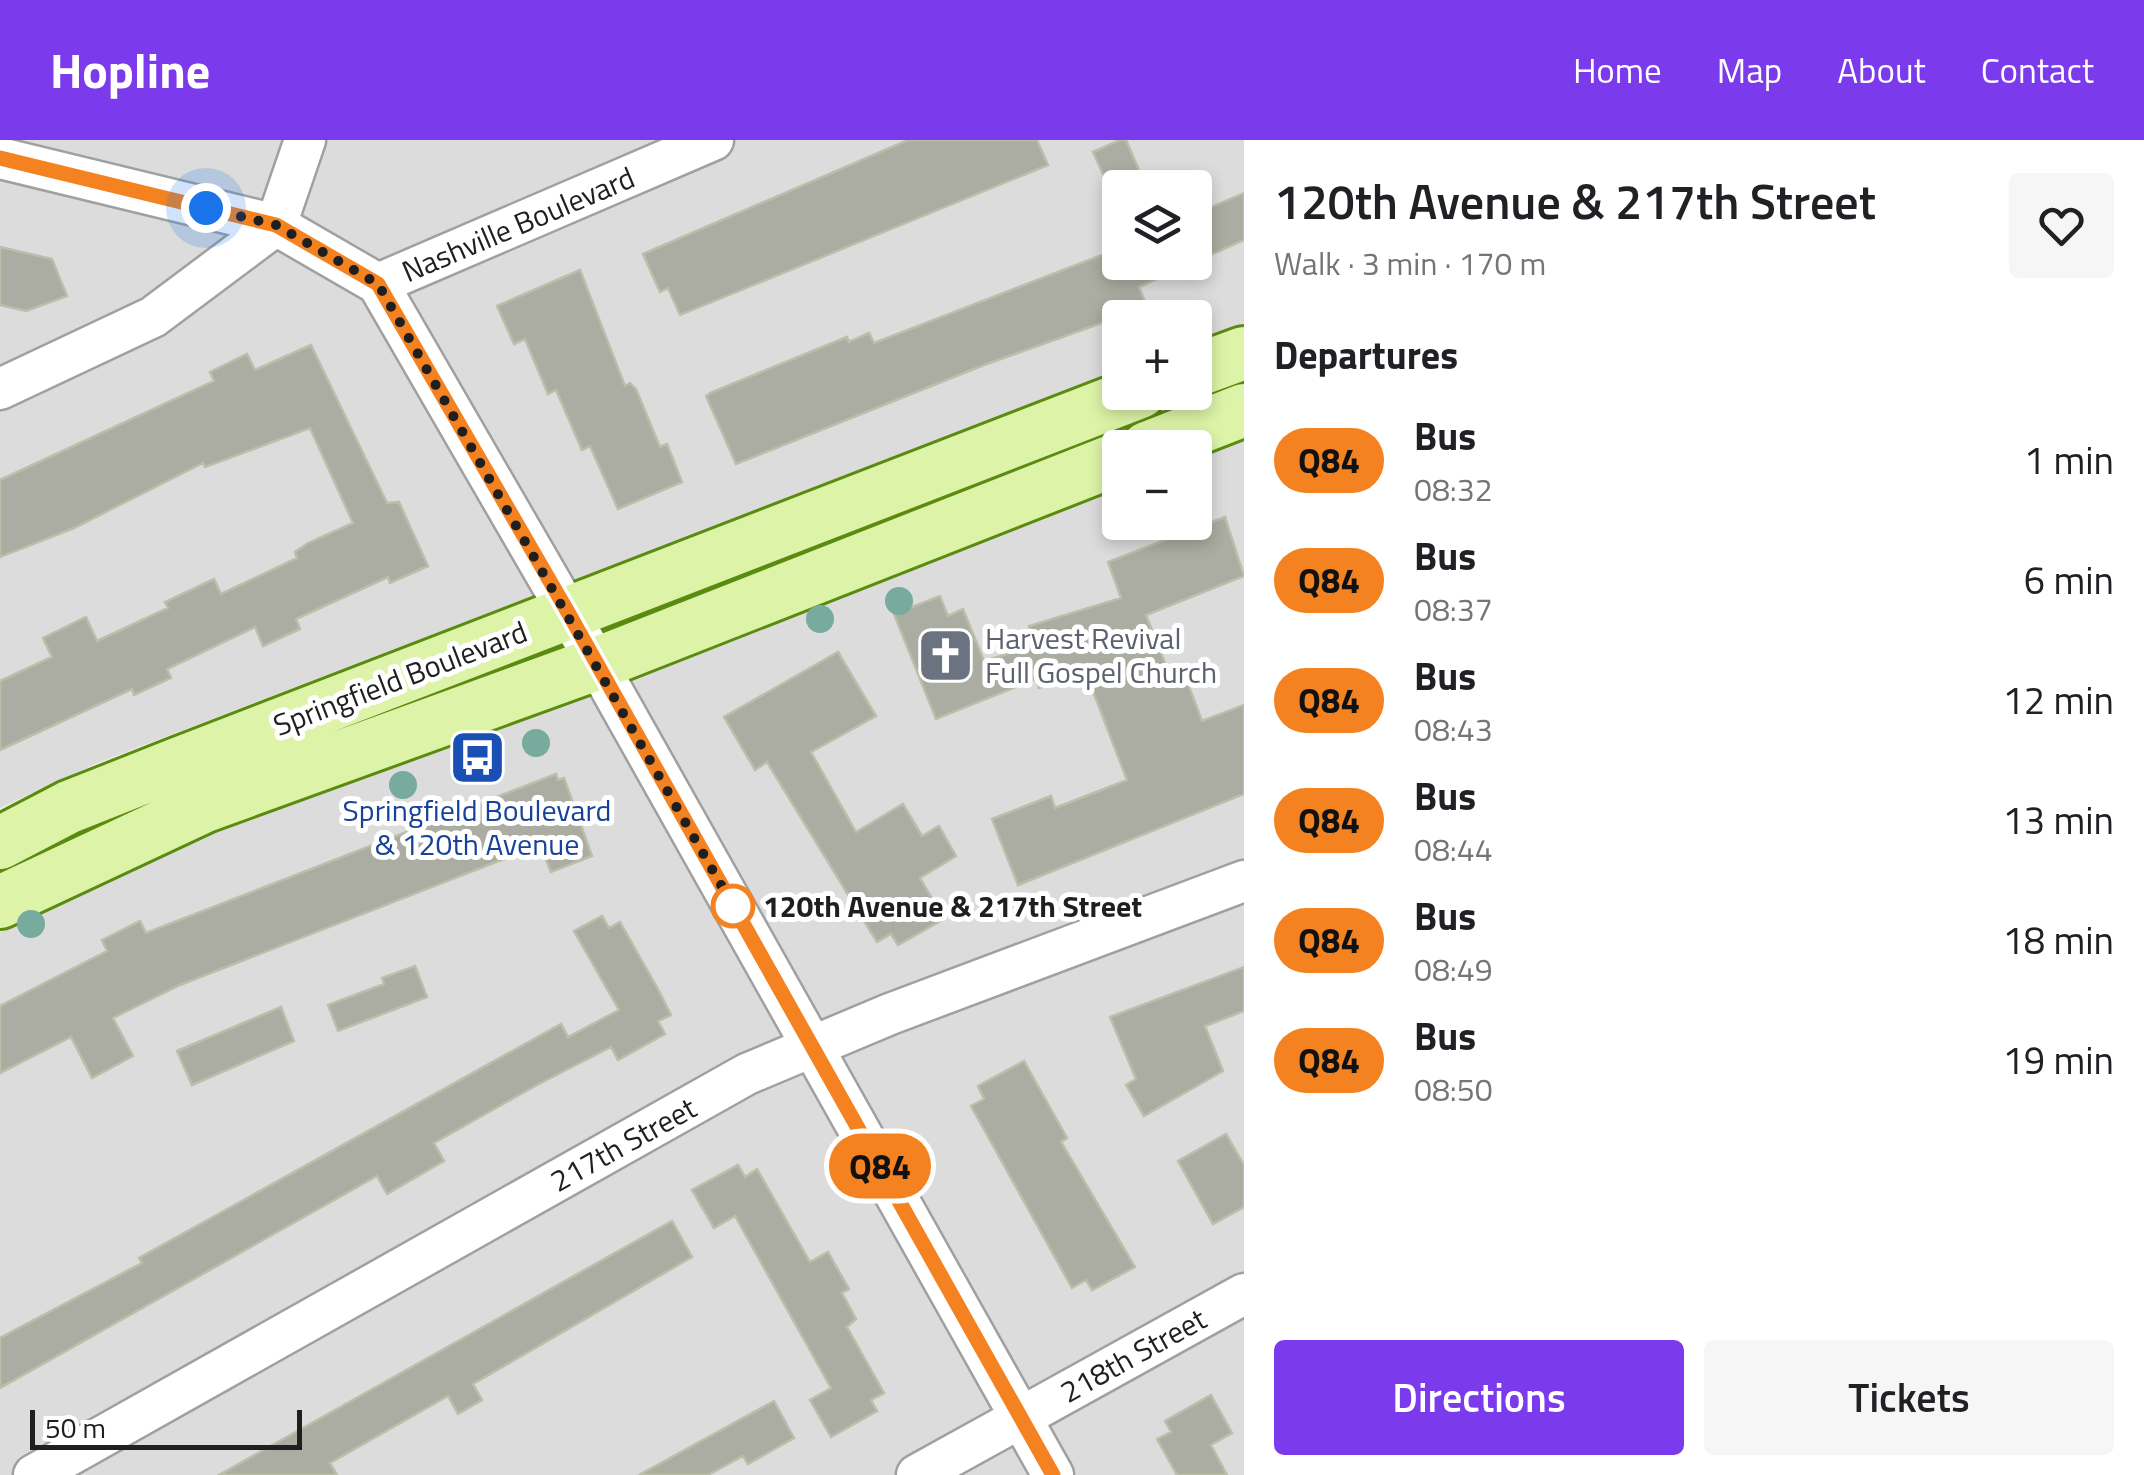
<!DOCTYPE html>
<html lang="en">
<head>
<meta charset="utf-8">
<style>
  body { margin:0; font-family:"Titillium Web",sans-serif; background:#f6f6f6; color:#202124; height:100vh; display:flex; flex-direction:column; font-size:38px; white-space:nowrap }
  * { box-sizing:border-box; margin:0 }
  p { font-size:32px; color:#757577 }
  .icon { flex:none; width:55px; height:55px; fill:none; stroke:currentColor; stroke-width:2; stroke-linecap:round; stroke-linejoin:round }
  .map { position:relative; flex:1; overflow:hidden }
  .panel { display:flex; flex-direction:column; background:#fff; width:900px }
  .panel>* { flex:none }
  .badge { padding:0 20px; border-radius:32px; font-size:35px; line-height:65px }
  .fabs { position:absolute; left:1102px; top:30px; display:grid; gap:20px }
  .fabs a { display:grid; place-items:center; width:110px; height:110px; border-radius:10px; background:#fff; box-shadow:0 5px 15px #0003; font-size:50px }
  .scale { position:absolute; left:30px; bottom:25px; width:272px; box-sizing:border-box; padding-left:10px; border:5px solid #1f1f1f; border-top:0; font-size:28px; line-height:35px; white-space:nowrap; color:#1f1f1f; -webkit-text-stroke:8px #fff; paint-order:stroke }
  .you { position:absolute; width:50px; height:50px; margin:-25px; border:8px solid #fff; border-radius:50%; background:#1a73e8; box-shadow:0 0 0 15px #1a73e833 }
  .map>.badge { position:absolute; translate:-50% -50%; box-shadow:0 0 0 5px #fff }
  h2 { padding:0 30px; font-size:38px; line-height:90px }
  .round { display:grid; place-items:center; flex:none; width:105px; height:105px; border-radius:10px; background:#f6f6f6 }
  .summary { display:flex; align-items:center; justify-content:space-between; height:170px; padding:0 30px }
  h1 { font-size:48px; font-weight:600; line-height:75px }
  .action { display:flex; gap:20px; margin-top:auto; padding:20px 30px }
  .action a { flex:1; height:115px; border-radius:10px; background:#7c3aed; color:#fff; font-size:40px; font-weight:600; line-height:115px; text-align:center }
  .action a+a { background:#f6f6f6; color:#202124 }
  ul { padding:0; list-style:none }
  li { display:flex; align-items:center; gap:30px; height:120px; padding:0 30px }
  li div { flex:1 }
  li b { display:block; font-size:38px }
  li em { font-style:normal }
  li .badge { min-width:110px; font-weight:700; text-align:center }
  header { display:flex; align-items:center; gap:60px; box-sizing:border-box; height:140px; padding:0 50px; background:#7c3aed; color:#fff }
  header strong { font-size:48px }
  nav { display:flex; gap:55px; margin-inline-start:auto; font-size:35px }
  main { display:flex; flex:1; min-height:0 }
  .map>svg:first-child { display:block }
  .residential { fill:#dddcdc; fill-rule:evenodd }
  .building { fill:#abada2; stroke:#bbbfaa; stroke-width:2.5 }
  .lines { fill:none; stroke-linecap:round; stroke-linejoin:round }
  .minor-casing { stroke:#a0a0a0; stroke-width:45 }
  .major-casing { stroke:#5a8b0f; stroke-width:58 }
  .minor { stroke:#fff; stroke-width:40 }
  .major { stroke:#ddf3a7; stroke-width:52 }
  .tree { fill:#76ab9d }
  .line-casing { stroke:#fff; stroke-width:22 }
  .line { stroke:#f58220; stroke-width:15 }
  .walk { stroke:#1f1f1f; stroke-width:10; stroke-dasharray:0 18 }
  .stop-dot { fill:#fff; stroke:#f58220; stroke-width:5 }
  .labels { text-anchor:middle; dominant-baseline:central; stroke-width:10; stroke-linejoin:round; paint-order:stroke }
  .street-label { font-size:30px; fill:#1f1f1f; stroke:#fff }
  .worship-label { font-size:30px; fill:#5b616d; stroke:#fff; text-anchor:start }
  .transit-label { font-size:30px; fill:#164399; stroke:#fff }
  .stop-label { font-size:30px; font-weight:bold; fill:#1f1f1f; stroke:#fff; text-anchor:start }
</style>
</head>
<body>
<header>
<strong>Hopline</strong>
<nav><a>Home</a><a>Map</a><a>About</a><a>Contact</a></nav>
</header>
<main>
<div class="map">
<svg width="1244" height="1335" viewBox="0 0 1244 1335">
  <rect width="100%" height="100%" fill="#ebefe6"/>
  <!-- residential -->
  <path class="residential" d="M0,0h1244v183l-49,19v-24h-75v53l-1023,392 -97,45zM1120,48h75v74h-75z
    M1244,298v1037h-1244v-543l174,-84 946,-362v36h75v-65z"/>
  <!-- building -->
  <path class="building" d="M908,0h129l11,25 -368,150 -12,-27 -8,4 -17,-38z
    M1120,0h6l16,37 -32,13 -17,-38z
    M1244,53v47l-49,22v-48z
    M0,107l52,12 15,37 -41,15 -26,-6z
    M1120,108v14h73l-54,25 7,17 -36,16 -126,45 -248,99 -30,-68 6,-4 135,-55 2,5 20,-9 5,10z
    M580,130l45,116 5,-3 6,6 24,58 7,-3 15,38 -64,27 -28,-63 -8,4 -26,-60 -8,4 -23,-55 -11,5 -17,-38z
    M311,205l76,158 12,-1 29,64 -38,17 -2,-6 -92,42 4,10 -37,17 -8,-19 -88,42 4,9 -37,17 -2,-6 -132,61v-69l52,-24 -9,-19 43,-21 11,24 71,-33 -3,-6 49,-23 7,15 76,-36 -2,-6 13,-9 45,-20 -43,-95 -105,39 -2,-4 -129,65 -74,29v-77l214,-99 -4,-9 37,-18 8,16z
    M1225,377l19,59 -98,39 28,71 13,-5 15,40 42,-16v89l-226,91 -26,-66 59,-23 4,12 72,-28 -41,-107 -47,15 -3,-9 -100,40 -42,-105 46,-18 8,20 15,-7 21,52 50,-15 -5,-20 92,-28 -13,-36z
    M838,512l38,64 -65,36 45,80 47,-28 19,32 17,-10 17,30 -36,22 24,41 -46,26 -7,-11 -14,8 -110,-180 -12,8 -31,-53z
    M556,634l2,6 6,-2 28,78 -41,16 -11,-27 -360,140 -67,33 20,38 -41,22 -21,-41 -71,36v-67l107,-55 -5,-11 38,-19 6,12z
    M602,776l7,12 11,-6 39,69 12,24 -13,6 7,13 -47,26 -7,-13 -76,39 -101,57 10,18 -57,33 -10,-18 -377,212v-50l142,-75 -3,-5 422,-234 7,13 51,-27 -45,-79z
    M415,826l12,31 -89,34 -10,-26 56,-21 -2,-6z
    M1244,827v44l-39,15 18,45 -79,45 -18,-31 10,-6 -26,-62z
    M281,867l13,34 -102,44 -15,-34z
    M1024,921l43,77 -6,4 74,125 -43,23 -6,-10 -14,8 -101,-182 13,-7 -6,-13z
    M1226,994l18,31v42l-31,17 -35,-63z
    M738,1025l7,12 12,-8 53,93 18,-10 21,37 -7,4 14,26 -9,8 37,66 -13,7 6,11 -46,26 -21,-37 21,-12 -96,-172 -21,12 -22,-38z
    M672,1081l20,36 -219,127 9,16 -24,14 -10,-18 -118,67 7,12h-118z
    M1211,1255l21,38 -21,12 16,30h-50l-20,-36 14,-7 -6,-11z
    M774,1261l20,37 -46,26 -5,-8 -35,19h-69z"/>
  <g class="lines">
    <defs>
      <path id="minor" d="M0,18l276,67 102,59 191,330 484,861
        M378,144l335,-144
        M0,249l153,-72 123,-92 29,-85
        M34,1335l713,-401 143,-60 354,-133
        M917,1335l327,-181"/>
      <path id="major" d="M1195,231l49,-18
        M1147,308l97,-38
        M0,703l69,-36 106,-42 965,-373
        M0,762l205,-96 391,-142 524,-206"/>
    </defs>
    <!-- minor casing -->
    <use href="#minor" class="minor-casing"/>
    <!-- major casing -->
    <use href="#major" class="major-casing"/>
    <!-- minor -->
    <use href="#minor" class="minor"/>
    <!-- major -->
    <use href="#major" class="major"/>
  </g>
  <!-- trees -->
  <g class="tree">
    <circle cx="899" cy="461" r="14"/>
    <circle cx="820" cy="479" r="14"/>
    <circle cx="536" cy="603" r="14"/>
    <circle cx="403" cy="645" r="14"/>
    <circle cx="31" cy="784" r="14"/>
  </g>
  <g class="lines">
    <defs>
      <path id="line" d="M0,18l276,67 102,59 191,330 484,861"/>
    </defs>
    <!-- line casing -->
    <use href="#line" class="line-casing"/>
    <!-- line -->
    <use href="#line" class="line"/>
    <!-- walk -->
    <path class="walk" d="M206,68l70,17 102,59 355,622"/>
  </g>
  <!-- icons -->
  <defs>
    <symbol id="church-square" viewBox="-11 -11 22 22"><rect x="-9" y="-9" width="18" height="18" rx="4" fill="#6b7280" stroke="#fff"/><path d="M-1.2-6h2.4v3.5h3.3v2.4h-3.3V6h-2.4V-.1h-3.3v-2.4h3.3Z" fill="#fff"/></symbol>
    <symbol id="bus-square" viewBox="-11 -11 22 22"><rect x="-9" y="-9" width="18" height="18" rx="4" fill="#1a4fb4" stroke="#fff"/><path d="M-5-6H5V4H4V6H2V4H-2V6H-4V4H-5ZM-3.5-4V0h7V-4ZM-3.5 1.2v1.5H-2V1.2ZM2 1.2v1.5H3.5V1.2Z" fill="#fff"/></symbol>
  </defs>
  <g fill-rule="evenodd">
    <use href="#church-square" x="914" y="484" width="63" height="63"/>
    <use href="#bus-square" x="446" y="586" width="63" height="63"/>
  </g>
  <!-- markers -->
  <circle class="stop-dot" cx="733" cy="766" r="20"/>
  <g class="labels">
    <!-- street labels -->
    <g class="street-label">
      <text transform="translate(518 84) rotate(-23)">Nashville Boulevard</text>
      <text transform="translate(400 538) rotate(-21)">Springfield Boulevard</text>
      <text transform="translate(623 1004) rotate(-29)">217th Street</text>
      <text transform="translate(1133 1215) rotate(-29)">218th Street</text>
    </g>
    <!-- worship labels -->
    <g class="worship-label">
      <text x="985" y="498">Harvest Revival<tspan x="985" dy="34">Full Gospel Church</tspan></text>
    </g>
    <!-- transit labels -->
    <g class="transit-label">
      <text x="477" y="670">Springfield Boulevard<tspan x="477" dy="34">&amp; 120th Avenue</tspan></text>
    </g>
    <!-- stop labels -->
    <g class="stop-label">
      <text x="763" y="766">120th Avenue &amp; 217th Street</text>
    </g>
  </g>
</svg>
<div class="fabs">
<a><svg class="icon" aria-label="layers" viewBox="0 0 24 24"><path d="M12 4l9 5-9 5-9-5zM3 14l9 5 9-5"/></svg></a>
<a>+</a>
<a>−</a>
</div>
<div class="scale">50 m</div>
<div class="you" style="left:206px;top:68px"></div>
<b class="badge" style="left:880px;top:1026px;background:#f58220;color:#111">Q84</b>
</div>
<section class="panel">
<div class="summary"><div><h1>120th Avenue &amp; 217th Street</h1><p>Walk · 3 min · 170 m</p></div><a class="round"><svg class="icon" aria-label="heart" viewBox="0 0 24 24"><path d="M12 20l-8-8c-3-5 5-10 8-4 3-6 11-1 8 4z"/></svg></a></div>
<h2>Departures</h2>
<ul>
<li><span class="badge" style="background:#f58220;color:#111">Q84</span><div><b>Bus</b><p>08:32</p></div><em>1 min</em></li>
<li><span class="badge" style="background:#f58220;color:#111">Q84</span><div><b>Bus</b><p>08:37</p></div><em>6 min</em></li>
<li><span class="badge" style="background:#f58220;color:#111">Q84</span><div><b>Bus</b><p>08:43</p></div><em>12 min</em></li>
<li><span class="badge" style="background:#f58220;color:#111">Q84</span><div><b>Bus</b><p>08:44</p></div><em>13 min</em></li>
<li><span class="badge" style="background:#f58220;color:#111">Q84</span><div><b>Bus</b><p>08:49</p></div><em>18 min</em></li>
<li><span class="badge" style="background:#f58220;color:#111">Q84</span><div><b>Bus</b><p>08:50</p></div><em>19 min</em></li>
</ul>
<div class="action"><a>Directions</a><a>Tickets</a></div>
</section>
</main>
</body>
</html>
